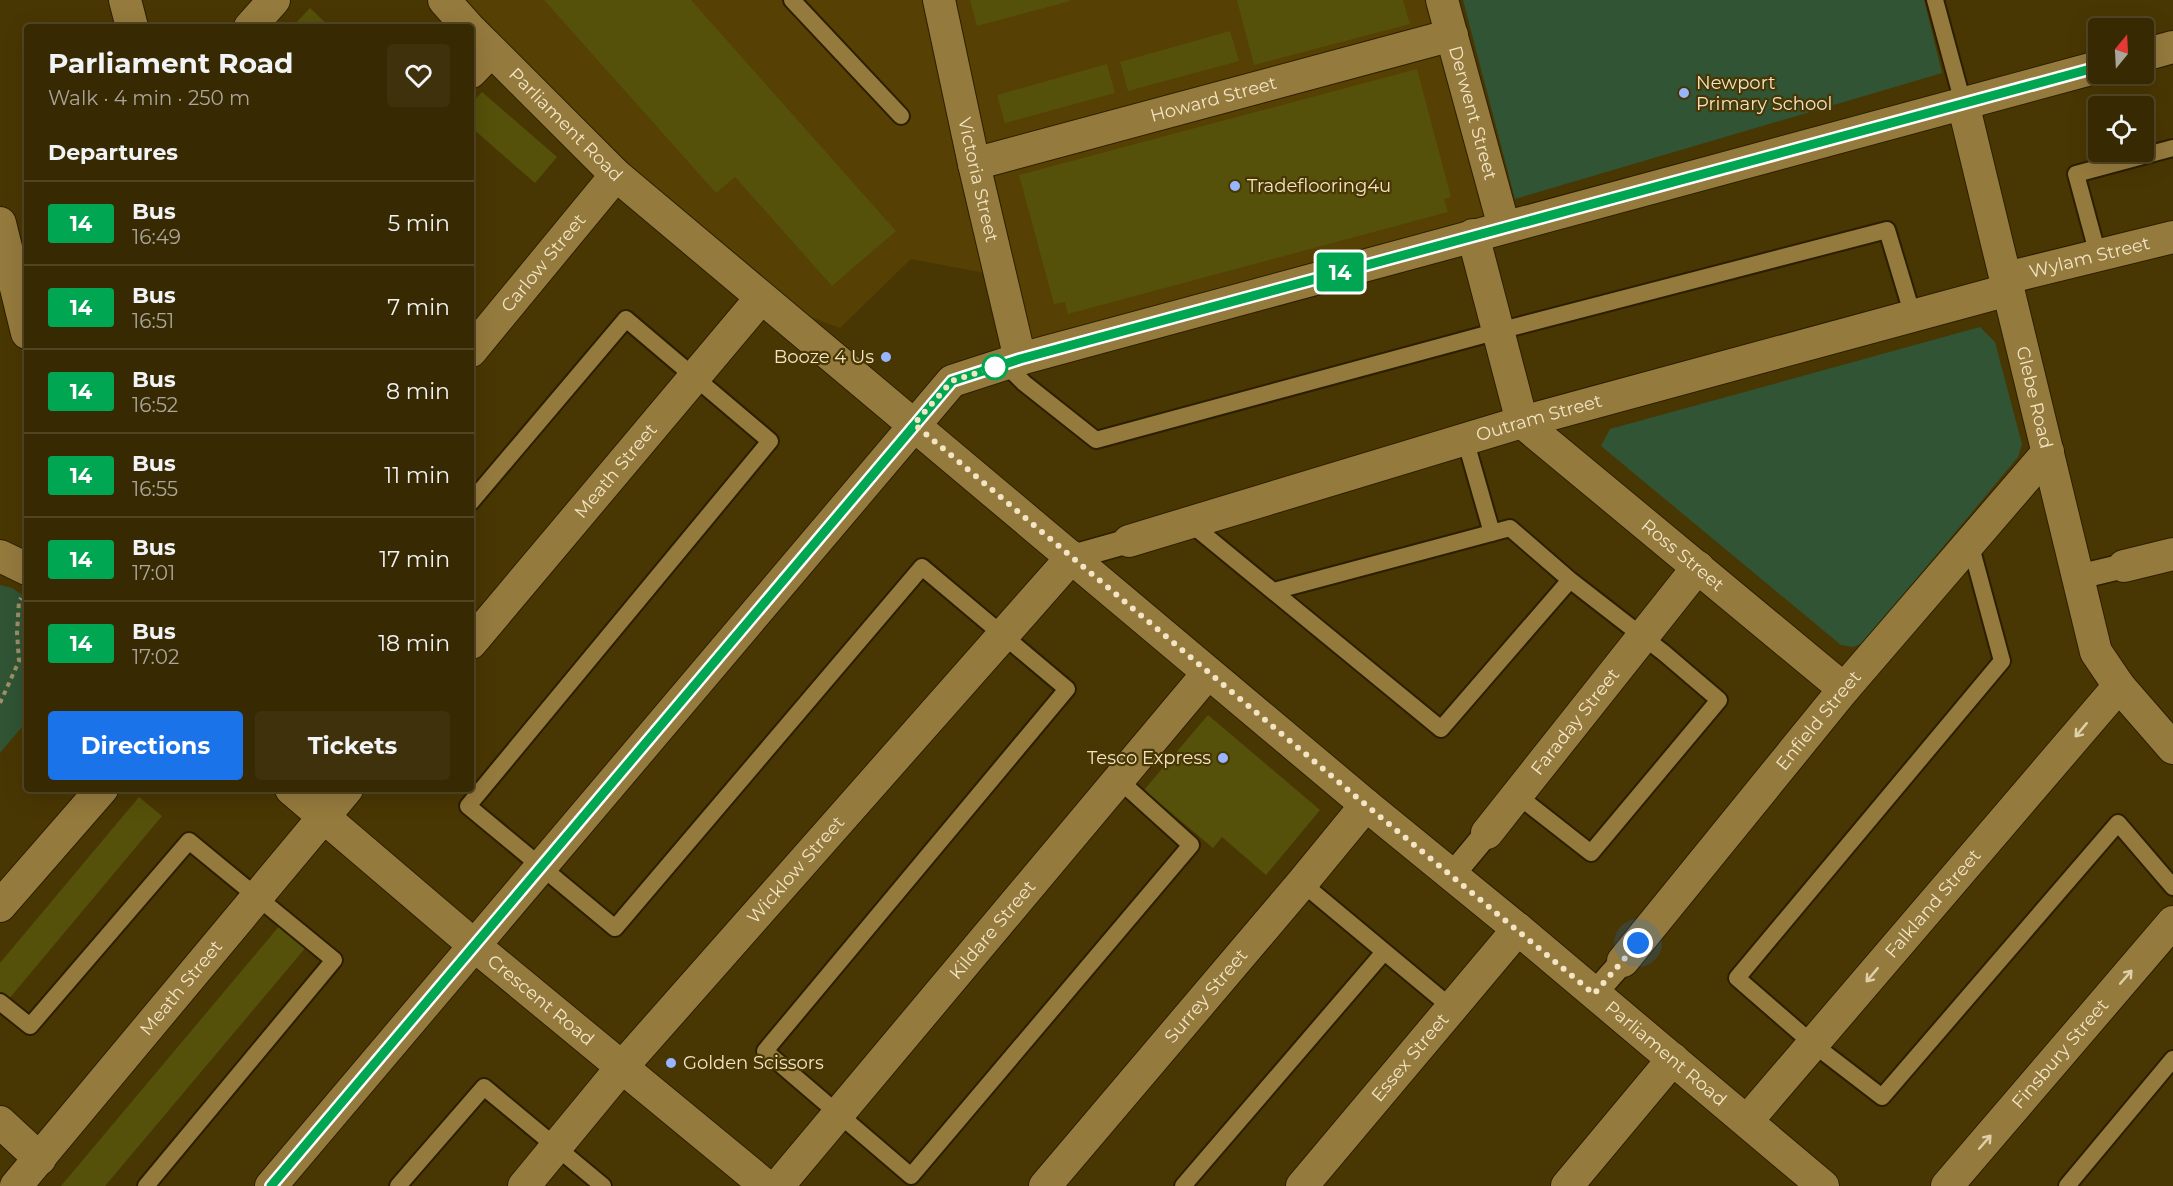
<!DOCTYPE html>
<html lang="en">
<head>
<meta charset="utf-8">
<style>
  body { margin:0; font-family:Montserrat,sans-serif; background:#3e310c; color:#f1f3f6; height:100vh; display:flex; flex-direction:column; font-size:22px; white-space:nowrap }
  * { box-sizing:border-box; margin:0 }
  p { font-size:20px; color:#aaa699 }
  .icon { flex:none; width:33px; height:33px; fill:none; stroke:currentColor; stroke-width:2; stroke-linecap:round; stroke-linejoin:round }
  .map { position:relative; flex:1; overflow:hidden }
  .sheet { position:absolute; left:24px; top:24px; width:450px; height:768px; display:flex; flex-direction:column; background:#372902; border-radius:6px; box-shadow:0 6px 24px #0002,0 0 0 2px #514524 }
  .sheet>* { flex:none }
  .badge { padding:0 12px; border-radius:4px; font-size:21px; line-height:39px }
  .needle { width:39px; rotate:18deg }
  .buttons { position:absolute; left:2088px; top:18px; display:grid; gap:12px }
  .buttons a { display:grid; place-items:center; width:66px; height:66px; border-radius:6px; background:#372902; box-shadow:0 6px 24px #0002,0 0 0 2px #514524; font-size:30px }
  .you { position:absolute; width:30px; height:30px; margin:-15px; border:4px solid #fff; border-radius:50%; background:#1a73e8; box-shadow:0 0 0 9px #1a73e833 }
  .map>.badge { position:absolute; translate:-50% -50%; box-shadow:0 0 0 3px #fff }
  h2 { padding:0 24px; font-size:22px; line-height:54px }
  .round { display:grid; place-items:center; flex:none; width:63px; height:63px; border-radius:6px; background:#3e310c }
  .headline { display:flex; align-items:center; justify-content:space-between; height:102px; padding:0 24px }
  h1 { font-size:28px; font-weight:700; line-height:45px }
  .button { display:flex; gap:12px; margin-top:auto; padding:12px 24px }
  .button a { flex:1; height:69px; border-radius:6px; background:#1a73e8; color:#fff; font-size:24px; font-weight:700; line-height:69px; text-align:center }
  .button a+a { background:#3e310c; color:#f1f3f6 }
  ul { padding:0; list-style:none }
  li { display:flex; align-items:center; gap:18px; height:84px; padding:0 24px; border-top:2px solid #514524 }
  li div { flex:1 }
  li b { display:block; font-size:22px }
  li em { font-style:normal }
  li .badge { min-width:66px; font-weight:700; text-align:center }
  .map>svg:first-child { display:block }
  .built { fill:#564004 }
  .green { fill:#305434 }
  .building { fill:#55510a }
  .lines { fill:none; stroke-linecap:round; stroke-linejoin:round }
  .service-casing { stroke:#2c1f00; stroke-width:20 }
  .pedestrian-casing { stroke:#2c1f00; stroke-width:27 }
  .minor-casing { stroke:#2c1f00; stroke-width:34 }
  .path { stroke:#a09067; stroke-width:4; stroke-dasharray:4.5 4.5; stroke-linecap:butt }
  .service { stroke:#957a3d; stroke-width:16 }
  .pedestrian { stroke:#957a3d; stroke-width:24 }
  .minor { stroke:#957a3d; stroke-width:32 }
  .oneway { stroke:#dfcfaa }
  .line-casing { stroke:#fff; stroke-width:14 }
  .line { stroke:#00a651; stroke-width:9 }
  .walk { stroke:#f2e4c5; stroke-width:6; stroke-dasharray:0 10.8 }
  .poi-dot { fill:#97b6fd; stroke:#493703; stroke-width:2 }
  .stop-dot { fill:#fff; stroke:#00a651; stroke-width:3 }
  .labels { text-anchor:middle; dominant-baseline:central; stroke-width:4.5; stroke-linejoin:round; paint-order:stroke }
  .poi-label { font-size:18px; fill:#f2e4c5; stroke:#493703; text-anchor:start }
  .street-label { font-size:18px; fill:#f2e4c5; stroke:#493703 }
</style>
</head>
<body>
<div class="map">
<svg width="2173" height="1186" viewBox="0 0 2173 1186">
  <rect width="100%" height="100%" fill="#493703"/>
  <!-- built -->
  <path class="built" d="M444,0h998l62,227 -484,132 -19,-83 -90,-17 -71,69 -79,-30z"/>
  <!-- green -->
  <path class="green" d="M1463,0h461l18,73 -427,126z
    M1980,327l15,15 27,102 -4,13 -155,186 -10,4 -12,-2 -240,-199 9,-17z
    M0,585l12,3 15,10v123l-27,32z"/>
  <!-- building -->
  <path class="building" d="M544,0h147l205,231 -64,55 -97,-109 -19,16z
    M970,0h100v1l-93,25z
    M1237,0h166l7,24 -156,41z
    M310,8l20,19h-38z
    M1230,31l9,30 -111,30 -8,-29z
    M1107,64l8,29 -110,30 -8,-28z
    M1417,69l34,128 -7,2 4,13 -380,102 -3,-12 -11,2 -35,-129z
    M482,92l75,65 -22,26 -64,-56v-23z
    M1208,715l112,95 -54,65 -44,-38 -9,11 -69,-58z
    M139,797l23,19 -154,184 -8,-7v-30z
    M281,924l26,22 -202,240h-44z"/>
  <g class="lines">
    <defs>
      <path id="service" d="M792,0l109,116
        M1935,0l28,103
        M2098,255l-22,-81 97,-26
        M1005,364l19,19 72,57 391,-106 400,-104 26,86
        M1465,439l27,94
        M471,502l155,-183 144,122 -302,365 147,122 307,-361 145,122 -302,362 146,125 280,-331 -72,-65
        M1190,523l251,206 129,-149 -60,-52 -236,63
        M1970,543l32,118 -265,317 76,66 69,53 236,-274 55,64
        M1517,795l74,58 128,-153 -55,-47 -94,-73
        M1302,883l150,125
        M0,1002l30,24 159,-185 145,119 -188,226
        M398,1186l86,-99 119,99
        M1183,1186l201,-234
        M2067,1186l106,-127"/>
      <path id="pedestrian" d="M1072,557l57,-16
        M2078,577l46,-11
        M1452,875l35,-42
        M1594,994l29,-33"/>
      <g id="minor">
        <path d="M125,0l7,27"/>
        <path d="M444,0l24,27"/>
        <path id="s1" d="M939,0l35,164 46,195"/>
        <path id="s2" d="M1442,0l62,227"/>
        <path d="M250,27l24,-27"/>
        <path id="s3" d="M471,30l145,145 750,630 152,124 305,257"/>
        <path d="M2144,55l29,-8"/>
        <path d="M471,72l20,-21"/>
        <path id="s4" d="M1963,103l133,549 23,34 54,62"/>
        <path id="s5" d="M974,164l478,-129"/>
        <path d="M0,223l27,110"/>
        <path id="s6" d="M1473,235l49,187 322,267"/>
        <path id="s7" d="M2006,278l167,-41"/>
        <path id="s8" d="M471,351l145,-176"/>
        <path id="s9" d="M1129,541l393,-119 486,-132"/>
        <path d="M0,556l27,13"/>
        <path d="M2124,566l49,-12"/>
        <path id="s10" d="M471,643l290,-345"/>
        <path id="s11" d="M291,789l184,157 291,240"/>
        <path id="s12" d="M1487,833l211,-266"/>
        <path d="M0,906l102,-117"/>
        <path id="s13" d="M1623,961l221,-272 204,-237"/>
        <path id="s14" d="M1747,1121l372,-435"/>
        <path d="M0,1122l40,37"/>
        <path id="s15" d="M16,1186l331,-397"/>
        <path d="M271,1186l681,-805 68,-22 1078,-292"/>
        <path id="s16" d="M524,1186l98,-119 450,-510"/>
        <path id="s17" d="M778,1186l430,-513"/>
        <path id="s18" d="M1045,1186l257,-303 64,-78"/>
        <path id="s19" d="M1302,1186l216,-257"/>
        <path d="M1567,1186l106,-127"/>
        <path id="s20" d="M1947,1186l226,-264"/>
      </g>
    </defs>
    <!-- service casing -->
    <use href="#service" class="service-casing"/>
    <!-- pedestrian casing -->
    <use href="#pedestrian" class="pedestrian-casing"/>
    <!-- minor casing -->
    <use href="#minor" class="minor-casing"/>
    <!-- path -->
    <path class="path" d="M0,703l19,-42 -2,-28 2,-32 2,-3"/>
    <!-- service -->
    <use href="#service" class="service"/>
    <!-- pedestrian -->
    <use href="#pedestrian" class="pedestrian"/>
    <!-- minor -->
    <use href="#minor" class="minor"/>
  </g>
  <!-- one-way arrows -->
  <defs><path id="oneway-shaft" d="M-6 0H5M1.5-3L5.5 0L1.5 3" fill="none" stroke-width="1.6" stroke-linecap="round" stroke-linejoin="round" transform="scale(1.5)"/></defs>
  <g class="oneway">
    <use href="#oneway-shaft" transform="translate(2081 730) rotate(130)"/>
    <use href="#oneway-shaft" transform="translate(1872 975) rotate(130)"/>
    <use href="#oneway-shaft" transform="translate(2126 977) rotate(-49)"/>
    <use href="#oneway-shaft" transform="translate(1985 1142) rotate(-49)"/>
  </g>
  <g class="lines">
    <defs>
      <path id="line" d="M271,1186l681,-805 68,-22 1078,-292"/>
    </defs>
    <!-- line casing -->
    <use href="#line" class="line-casing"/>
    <!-- line -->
    <use href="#line" class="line"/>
    <!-- walk -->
    <path class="walk" d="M995,367l-43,14 -38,43 452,381 228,189 44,-51"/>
  </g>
  <!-- markers -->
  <g class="poi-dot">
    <circle cx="1684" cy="93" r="6"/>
    <circle cx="1235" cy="186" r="6"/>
    <circle cx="886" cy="357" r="6"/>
    <circle cx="1223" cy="758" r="6"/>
    <circle cx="671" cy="1063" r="6"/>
  </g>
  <circle class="stop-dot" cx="995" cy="367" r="12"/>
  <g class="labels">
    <!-- poi labels -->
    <g class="poi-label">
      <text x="1696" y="83">Newport<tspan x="1696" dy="21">Primary School</tspan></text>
      <text x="1247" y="186">Tradeflooring4u</text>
      <text x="874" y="357" text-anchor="end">Booze 4 Us</text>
      <text x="1211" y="758" text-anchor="end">Tesco Express</text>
      <text x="683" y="1063">Golden Scissors</text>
    </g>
    <!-- street labels -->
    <g class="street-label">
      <text stroke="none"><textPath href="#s5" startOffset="248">Howard Street</textPath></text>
      <text stroke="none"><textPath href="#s2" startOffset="117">Derwent Street</textPath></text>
      <text stroke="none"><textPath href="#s3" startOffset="134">Parliament Road</textPath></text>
      <text stroke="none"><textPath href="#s1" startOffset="184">Victoria Street</textPath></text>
      <text stroke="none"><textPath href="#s7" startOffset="86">Wylam Street</textPath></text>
      <text stroke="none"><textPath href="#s8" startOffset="114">Carlow Street</textPath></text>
      <text stroke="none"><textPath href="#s4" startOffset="303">Glebe Road</textPath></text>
      <text stroke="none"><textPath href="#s9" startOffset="428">Outram Street</textPath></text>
      <text stroke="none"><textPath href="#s10" startOffset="225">Meath Street</textPath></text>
      <text stroke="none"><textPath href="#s6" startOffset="402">Ross Street</textPath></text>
      <text stroke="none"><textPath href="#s13" startOffset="310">Enfield Street</textPath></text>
      <text stroke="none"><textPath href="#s12" startOffset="142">Faraday Street</textPath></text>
      <text stroke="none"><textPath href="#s16" startOffset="417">Wicklow Street</textPath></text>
      <text stroke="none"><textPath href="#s14" startOffset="286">Falkland Street</textPath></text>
      <text stroke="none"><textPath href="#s17" startOffset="334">Kildare Street</textPath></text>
      <text stroke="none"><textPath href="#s15" startOffset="258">Meath Street</textPath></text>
      <text stroke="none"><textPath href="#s18" startOffset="249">Surrey Street</textPath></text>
      <text stroke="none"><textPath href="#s11" startOffset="327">Crescent Road</textPath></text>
      <text stroke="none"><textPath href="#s3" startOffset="1574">Parliament Road</textPath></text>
      <text stroke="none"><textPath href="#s20" startOffset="174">Finsbury Street</textPath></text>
      <text stroke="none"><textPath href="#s19" startOffset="168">Essex Street</textPath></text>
    </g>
  </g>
</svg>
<div class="buttons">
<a><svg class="needle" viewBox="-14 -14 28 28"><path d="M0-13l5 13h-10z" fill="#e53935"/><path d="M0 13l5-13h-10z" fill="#aaa699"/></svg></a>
<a><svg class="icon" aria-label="locate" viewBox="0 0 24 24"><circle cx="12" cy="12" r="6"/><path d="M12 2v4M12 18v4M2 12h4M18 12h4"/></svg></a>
</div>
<div class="you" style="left:1638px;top:943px"></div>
<b class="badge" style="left:1340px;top:272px;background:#00a651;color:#fff">14</b>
<section class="sheet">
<div class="headline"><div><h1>Parliament Road</h1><p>Walk · 4 min · 250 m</p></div><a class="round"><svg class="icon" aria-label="heart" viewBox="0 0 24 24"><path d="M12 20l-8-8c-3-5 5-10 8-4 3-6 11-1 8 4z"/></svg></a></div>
<h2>Departures</h2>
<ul>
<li><span class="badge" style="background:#00a651;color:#fff">14</span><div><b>Bus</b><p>16:49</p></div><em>5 min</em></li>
<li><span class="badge" style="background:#00a651;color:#fff">14</span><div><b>Bus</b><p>16:51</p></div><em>7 min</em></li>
<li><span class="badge" style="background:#00a651;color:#fff">14</span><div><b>Bus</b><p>16:52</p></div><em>8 min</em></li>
<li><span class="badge" style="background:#00a651;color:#fff">14</span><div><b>Bus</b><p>16:55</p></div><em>11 min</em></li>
<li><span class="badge" style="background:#00a651;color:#fff">14</span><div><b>Bus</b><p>17:01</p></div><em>17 min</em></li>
<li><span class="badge" style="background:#00a651;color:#fff">14</span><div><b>Bus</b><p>17:02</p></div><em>18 min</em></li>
</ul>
<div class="button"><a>Directions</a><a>Tickets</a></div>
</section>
</div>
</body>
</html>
